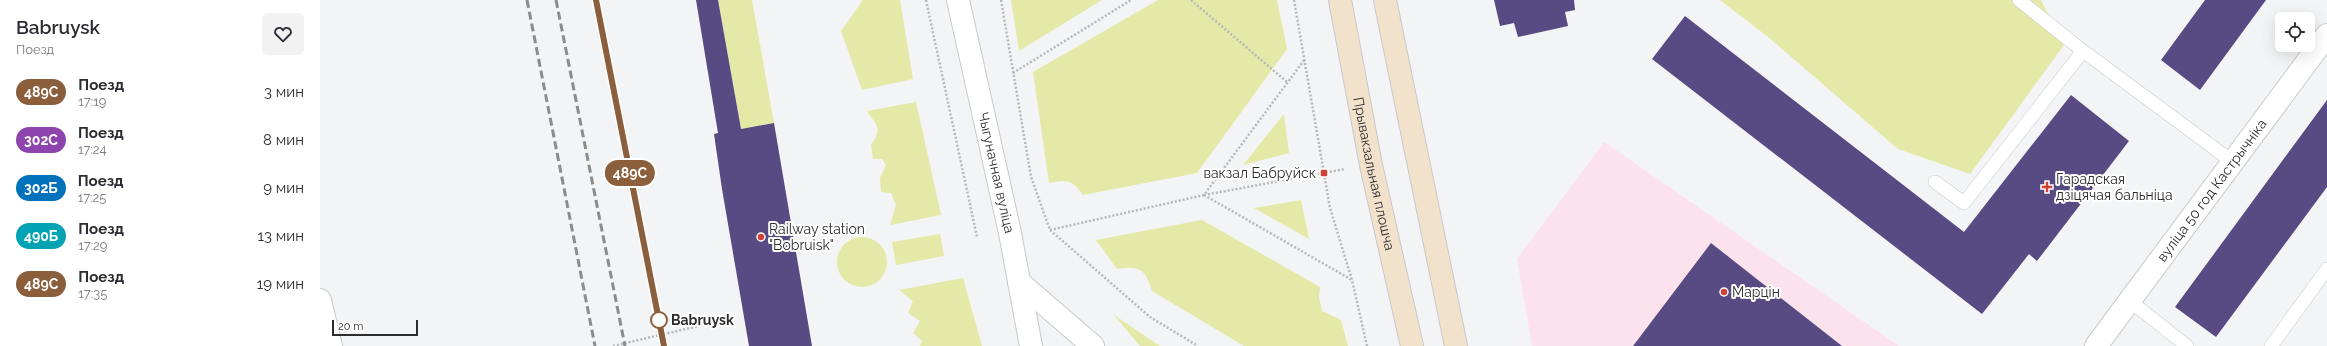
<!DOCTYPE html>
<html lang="ru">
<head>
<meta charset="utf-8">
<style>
  body { margin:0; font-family:Raleway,sans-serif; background:#f2f2f3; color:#2b2b33; height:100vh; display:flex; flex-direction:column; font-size:15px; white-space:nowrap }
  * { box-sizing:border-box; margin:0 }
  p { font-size:13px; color:#7c7c81 }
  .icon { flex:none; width:22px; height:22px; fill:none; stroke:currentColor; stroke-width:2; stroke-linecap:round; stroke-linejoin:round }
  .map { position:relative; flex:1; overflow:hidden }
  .details { display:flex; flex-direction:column; background:#fff; width:320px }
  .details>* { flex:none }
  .badge { padding:0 8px; border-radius:13px; font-size:14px; line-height:26px }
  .tools { position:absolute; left:1955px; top:12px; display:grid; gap:8px }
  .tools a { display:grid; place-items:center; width:40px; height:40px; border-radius:6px; background:#fff; box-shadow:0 4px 16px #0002; font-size:20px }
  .scale { position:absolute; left:12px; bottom:10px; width:86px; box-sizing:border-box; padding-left:4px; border:2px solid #2d2d2e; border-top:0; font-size:11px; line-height:14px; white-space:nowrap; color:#2d2d2e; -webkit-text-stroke:3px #fff; paint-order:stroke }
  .map>.badge { position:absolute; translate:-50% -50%; box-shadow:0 0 0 2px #fff }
  .round { display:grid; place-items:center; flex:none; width:42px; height:42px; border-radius:6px; background:#f2f2f3 }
  .summary { display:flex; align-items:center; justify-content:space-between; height:68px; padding:0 16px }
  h1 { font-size:19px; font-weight:600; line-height:30px }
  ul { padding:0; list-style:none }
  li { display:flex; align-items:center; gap:12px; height:48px; padding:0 16px }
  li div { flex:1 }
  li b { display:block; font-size:15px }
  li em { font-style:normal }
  li .badge { min-width:44px; font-weight:700; text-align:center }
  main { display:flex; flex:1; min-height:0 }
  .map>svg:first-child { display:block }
  .commercial { fill:#fbe2ec }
  .green { fill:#e4e9a7 }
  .building { fill:#584b83 }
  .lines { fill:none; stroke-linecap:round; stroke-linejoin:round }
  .service-casing { stroke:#c8c9ca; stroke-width:14 }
  .minor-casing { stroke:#c8c9ca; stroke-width:24 }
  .tertiary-casing { stroke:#c8c9ca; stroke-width:24 }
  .secondary-casing { stroke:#c8c9ca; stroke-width:24 }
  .path { stroke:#b7b8b9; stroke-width:2.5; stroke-dasharray:2 2; stroke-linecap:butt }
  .service { stroke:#fff; stroke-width:13 }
  .minor { stroke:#fff; stroke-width:22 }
  .tertiary { stroke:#fff; stroke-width:22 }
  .secondary { stroke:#f2e1cb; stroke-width:22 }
  .rail { stroke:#8c8c8d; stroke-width:3; stroke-dasharray:8 4; stroke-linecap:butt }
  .line-casing { stroke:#fff; stroke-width:9 }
  .line { stroke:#8b5e3c; stroke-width:6 }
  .poi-dot { fill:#cf4136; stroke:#fff; stroke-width:1.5 }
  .stop-dot { fill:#fff; stroke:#8b5e3c; stroke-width:2 }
  .labels { text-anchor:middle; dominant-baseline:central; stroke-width:4; stroke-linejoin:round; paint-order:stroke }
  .street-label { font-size:14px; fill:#2d2d2e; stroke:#fff }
  .poi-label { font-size:14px; fill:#2d2d2e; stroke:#fff; text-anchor:start }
  .stop-label { font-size:14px; font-weight:bold; fill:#2d2d2e; stroke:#fff; text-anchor:start }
</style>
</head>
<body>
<main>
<section class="details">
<div class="summary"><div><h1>Babruysk</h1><p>Поезд</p></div><a class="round"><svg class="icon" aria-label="heart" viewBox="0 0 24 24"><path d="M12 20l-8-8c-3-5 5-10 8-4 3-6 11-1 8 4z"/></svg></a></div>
<ul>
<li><span class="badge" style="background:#8b5e3c;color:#fff">489С</span><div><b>Поезд</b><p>17:19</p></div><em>3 мин</em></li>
<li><span class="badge" style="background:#8e44ad;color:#fff">302С</span><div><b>Поезд</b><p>17:24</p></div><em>8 мин</em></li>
<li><span class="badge" style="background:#0072bc;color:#fff">302Б</span><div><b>Поезд</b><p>17:25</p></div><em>9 мин</em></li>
<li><span class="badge" style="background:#00a3b4;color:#fff">490Б</span><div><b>Поезд</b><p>17:29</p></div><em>13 мин</em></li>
<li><span class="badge" style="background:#8b5e3c;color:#fff">489С</span><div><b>Поезд</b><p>17:35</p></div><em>19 мин</em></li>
</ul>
</section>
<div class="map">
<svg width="2007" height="346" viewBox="0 0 2007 346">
  <rect width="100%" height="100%" fill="#f3f4f5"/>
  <!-- commercial -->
  <path class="commercial" d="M1284,142l295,204h-367l-15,-87z"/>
  <!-- green -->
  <path class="green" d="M398,0h34l22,123 -33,6z
    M543,0h37l13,79 -51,11 -21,-59z
    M691,0h91l-83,51z
    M838,0h119l10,49 -90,124 -114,22c-11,-15 -16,-16 -34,-12l-16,-111z
    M1400,0h321l23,45 -94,129 -72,-25 -130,-112z
    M596,102l25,113 -51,10 6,-20 -5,-12 -10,-1 -1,-14 6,-13 -4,-6h-9l-2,-14c13,-18 5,-19 -4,-34z
    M964,114l5,39 -46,12z
    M981,200l8,39 -55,-31z
    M882,220l118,67 -1,10 3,14 19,9 7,26h-104l-92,-55c-7,-22 -11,-25 -35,-22l-21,-29z
    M620,234l4,22 -48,9 -4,-23z
    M517 262a25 25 0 1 1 50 0a25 25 0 1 1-50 0Z
    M643,278l19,68h-62l2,-5 -9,-8 7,-12 -12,-8 5,-12 -14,-11z
    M794,315l46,31h-20z"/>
  <!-- building -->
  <path class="building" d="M376,0h22l23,129 33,-6 38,223h-63l-27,-157 -8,-55 4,-1z
    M1174,0h80l1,10 -10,2 3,14 -50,11 -4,-14 -14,3z
    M1885,0h61l-66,90 -39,-30z
    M1365,16l279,216 107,-137 58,46 -92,120 -8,-7 -47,60 -330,-255z
    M2007,100v87l-111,150 -41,-30z
    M1391,243l131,103h-209z"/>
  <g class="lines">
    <defs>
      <path id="service" d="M1699,0l64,51
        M1615,182l29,21 119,-152 150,111
        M1810,301l57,45
        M1951,346l56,-77"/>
      <g id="minor">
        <path d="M0,300l11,46"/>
        <path id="s1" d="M1776,346l231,-311"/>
      </g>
      <g id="tertiary">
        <path id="s2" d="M638,0l52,233 21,113"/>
        <path d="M699,282l74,64"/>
      </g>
      <g id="secondary">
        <path id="s3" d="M1020,0l31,165 41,181"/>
        <path d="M1065,0l71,346"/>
      </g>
    </defs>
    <!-- service casing -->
    <use href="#service" class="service-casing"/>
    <!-- minor casing -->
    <use href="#minor" class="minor-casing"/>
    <!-- tertiary casing -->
    <use href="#tertiary" class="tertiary-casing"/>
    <!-- secondary casing -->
    <use href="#secondary" class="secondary-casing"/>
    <!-- path -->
    <path class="path" d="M606,0l51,237
      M681,0l30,177 19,53 100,87 48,29
      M871,0l96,82
      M974,0l36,208 22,72 15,66
      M693,73l118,-73
      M884,195l148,85
      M884,195l141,-26
      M730,230l154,-35 101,-136
      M293,346l94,-22"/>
    <!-- service -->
    <use href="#service" class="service"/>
    <!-- minor -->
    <use href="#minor" class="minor"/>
    <!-- tertiary -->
    <use href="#tertiary" class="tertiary"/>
    <!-- secondary -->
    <use href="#secondary" class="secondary"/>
    <!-- rail -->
    <path class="rail" d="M207,0l68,346
      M236,0l69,346
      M276,0l68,346"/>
  </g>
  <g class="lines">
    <defs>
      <path id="line" d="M276,0l68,346"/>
    </defs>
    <!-- line casing -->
    <use href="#line" class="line-casing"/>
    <!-- line -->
    <use href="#line" class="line"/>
  </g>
  <!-- markers -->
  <g class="poi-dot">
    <rect x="1000" y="169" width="8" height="8" rx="2"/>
    <path d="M1725 181h4v4h4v4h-4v4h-4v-4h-4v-4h4z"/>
    <circle cx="441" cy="237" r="4"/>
    <circle cx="1404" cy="292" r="4"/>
  </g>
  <circle class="stop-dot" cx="339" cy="320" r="8"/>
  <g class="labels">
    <!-- street labels -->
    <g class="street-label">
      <text stroke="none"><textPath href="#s2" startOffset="177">Чыгуначная вуліца</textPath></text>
      <text stroke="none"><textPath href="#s3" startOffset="177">Прывакзальная плошча</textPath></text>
      <text stroke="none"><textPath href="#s1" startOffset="194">вуліца 50 год Кастрычніка</textPath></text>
    </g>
    <!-- poi labels -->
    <g class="poi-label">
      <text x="996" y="173" text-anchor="end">вакзал Бабруйск</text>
      <text x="1736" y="179">Гарадская<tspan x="1736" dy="16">дзіцячая бальніца</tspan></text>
      <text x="449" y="229">Railway station<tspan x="449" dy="16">"Bobruisk"</tspan></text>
      <text x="1412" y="292">Марцін</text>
    </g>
    <!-- stop labels -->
    <g class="stop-label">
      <text x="351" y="320">Babruysk</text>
    </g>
  </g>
</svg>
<div class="tools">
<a><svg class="icon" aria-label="locate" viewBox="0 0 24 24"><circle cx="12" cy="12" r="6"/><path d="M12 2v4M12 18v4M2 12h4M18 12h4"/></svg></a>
</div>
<div class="scale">20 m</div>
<b class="badge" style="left:310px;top:173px;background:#8b5e3c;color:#fff">489С</b>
</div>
</main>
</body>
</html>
